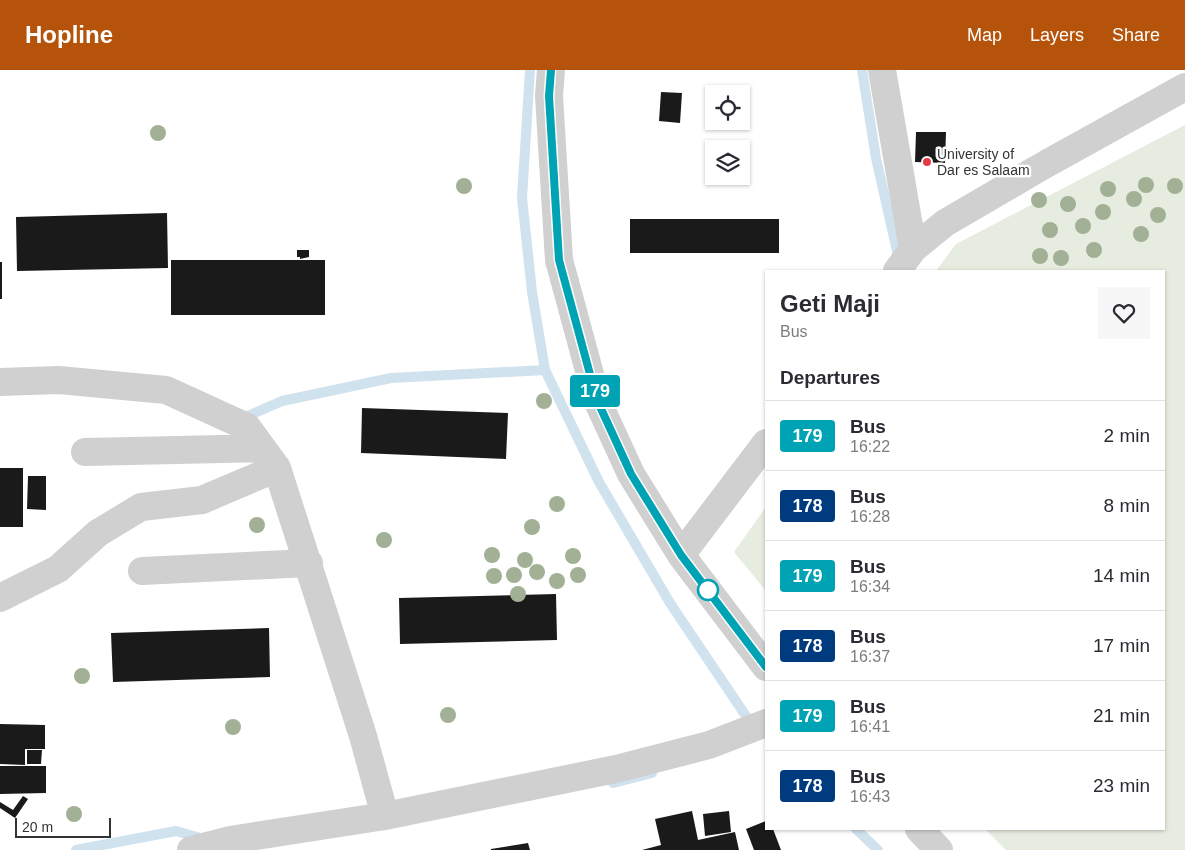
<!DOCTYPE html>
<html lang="en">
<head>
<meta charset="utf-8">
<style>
  body { margin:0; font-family:Helvetica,sans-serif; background:#f7f7f7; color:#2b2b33; height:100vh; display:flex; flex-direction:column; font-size:19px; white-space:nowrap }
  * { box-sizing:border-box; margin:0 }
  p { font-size:16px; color:#7c7c81 }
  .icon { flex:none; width:28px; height:28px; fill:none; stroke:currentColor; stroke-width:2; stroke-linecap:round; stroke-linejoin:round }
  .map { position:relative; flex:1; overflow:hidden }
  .side { position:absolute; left:765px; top:200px; width:400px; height:560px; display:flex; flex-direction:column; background:#fff; border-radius:0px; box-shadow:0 1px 4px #0004 }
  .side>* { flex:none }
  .badge { padding:0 10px; border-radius:4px; font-size:18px; line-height:32px }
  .fabs { position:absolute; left:705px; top:15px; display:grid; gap:10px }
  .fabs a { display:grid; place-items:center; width:45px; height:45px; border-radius:0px; background:#fff; box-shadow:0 1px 4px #0004; font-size:25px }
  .scale { position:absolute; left:15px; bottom:12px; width:96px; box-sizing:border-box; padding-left:5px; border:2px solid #333; border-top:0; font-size:14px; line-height:18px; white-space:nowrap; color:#333; -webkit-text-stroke:4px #fff; paint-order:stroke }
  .map>.badge { position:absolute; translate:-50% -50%; box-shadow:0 0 0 2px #fff }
  h2 { padding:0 15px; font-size:19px; line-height:45px }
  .round { display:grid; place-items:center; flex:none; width:52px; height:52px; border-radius:0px; background:#f7f7f7 }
  .overview { display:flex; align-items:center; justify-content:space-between; height:85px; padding:0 15px }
  h1 { font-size:24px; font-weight:600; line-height:38px }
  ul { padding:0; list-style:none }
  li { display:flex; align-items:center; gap:15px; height:70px; padding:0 15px; border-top:1px solid #e1e1e2 }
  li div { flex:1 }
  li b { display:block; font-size:19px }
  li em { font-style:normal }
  li .badge { min-width:55px; font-weight:700; text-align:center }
  header { display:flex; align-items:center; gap:30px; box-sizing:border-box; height:70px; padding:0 25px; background:#b45309; color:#fff }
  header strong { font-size:24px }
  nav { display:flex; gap:28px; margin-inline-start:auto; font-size:18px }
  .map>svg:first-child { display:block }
  .green { fill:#e6ecdf }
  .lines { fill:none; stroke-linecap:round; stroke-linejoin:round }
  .stream { stroke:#cfe2ee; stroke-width:10 }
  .building { fill:#1a1a1a }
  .minor { stroke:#d0d0d0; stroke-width:28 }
  .tree { fill:#a2b095 }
  .line-casing { stroke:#fff; stroke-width:11 }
  .line { stroke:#00a3b4; stroke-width:8 }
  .poi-dot { fill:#e63946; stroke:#fff; stroke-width:2 }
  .stop-dot { fill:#fff; stroke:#00a3b4; stroke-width:2.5 }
  .labels { text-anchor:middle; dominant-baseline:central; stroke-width:5; stroke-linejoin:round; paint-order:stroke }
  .poi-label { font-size:14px; fill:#333; stroke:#fff; text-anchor:start }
</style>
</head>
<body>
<header>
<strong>Hopline</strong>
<nav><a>Map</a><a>Layers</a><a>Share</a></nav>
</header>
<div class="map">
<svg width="1185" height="780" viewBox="0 0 1185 780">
  <rect width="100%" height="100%" fill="#fff"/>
  <!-- green -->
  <path class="green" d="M1185,55v725h-179l-21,-21h179v-558h-228l20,-27z
    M766,437v84l-32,-39z"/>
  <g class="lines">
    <!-- stream -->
    <path class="stream" d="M530,0l-8,128 10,94 13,78 54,112 71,121 84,125
      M862,0l14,88 23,102
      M241,349l41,-18 109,-23 154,-8
      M613,713l39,-10
      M856,759l22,21
      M76,780l100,-19 28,8"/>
  </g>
  <!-- building -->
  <path class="building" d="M661,22l21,1 -2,30 -21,-2z
    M916,62h30l-1,31 -30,-1z
    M167,143l1,55 -151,3 -1,-54z
    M630,149h149v34h-149z
    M297,180h12v7l-9,2v-2h-3z
    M171,190h154v55h-154z
    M0,192h2v37h-2z
    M362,338l146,5 -2,46 -145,-6z
    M0,398h23v59h-23z
    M28,406h18v34l-19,-1z
    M556,524l1,46 -157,4 -1,-46z
    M269,558l1,49 -157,5 -2,-49z
    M0,654l45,1v24h-20v16l-25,-1z
    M27,680h15l-1,14h-14z
    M0,696h46v27l-46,1z
    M23,726l5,3 -13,19 -15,-10v-6l13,8z
    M692,741l6,29 37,-8 4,18h-97l19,-5 -6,-26z
    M729,741l2,21 -26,4 -2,-22z
    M766,751v8h7l8,21h-27l-8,-21z
    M528,773l2,7h-39v-1z"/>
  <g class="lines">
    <!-- minor -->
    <path class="minor" d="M551,0l-2,26 10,164 38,140 34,74 50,81 85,112
      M882,0l31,179
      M897,201l16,-22 32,-26 101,-59 139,-77
      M0,312l59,-2 107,10 81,37 30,41 86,268 22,80
      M85,382l177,-4
      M681,485l85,-112
      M142,501l167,-8
      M0,528l58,-29 40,-36 43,-26 61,-7 75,-32
      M919,759l20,21
      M191,780l39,-10 155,-24 231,-47 93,-24 57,-22"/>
  </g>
  <!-- trees -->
  <g class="tree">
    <circle cx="158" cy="63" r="8"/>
    <circle cx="1146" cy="115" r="8"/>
    <circle cx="464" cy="116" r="8"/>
    <circle cx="1175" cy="116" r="8"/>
    <circle cx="1108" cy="119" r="8"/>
    <circle cx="1134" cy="129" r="8"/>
    <circle cx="1039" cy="130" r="8"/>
    <circle cx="1068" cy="134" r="8"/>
    <circle cx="1103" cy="142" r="8"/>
    <circle cx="1158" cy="145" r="8"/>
    <circle cx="1083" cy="156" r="8"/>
    <circle cx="1050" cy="160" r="8"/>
    <circle cx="1141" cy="164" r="8"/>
    <circle cx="1094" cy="180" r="8"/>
    <circle cx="1040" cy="186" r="8"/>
    <circle cx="1061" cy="188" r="8"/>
    <circle cx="544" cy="331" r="8"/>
    <circle cx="557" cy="434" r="8"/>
    <circle cx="257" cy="455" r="8"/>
    <circle cx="532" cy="457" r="8"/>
    <circle cx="384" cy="470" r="8"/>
    <circle cx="492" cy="485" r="8"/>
    <circle cx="573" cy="486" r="8"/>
    <circle cx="525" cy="490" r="8"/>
    <circle cx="537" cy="502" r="8"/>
    <circle cx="514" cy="505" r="8"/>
    <circle cx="578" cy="505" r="8"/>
    <circle cx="494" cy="506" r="8"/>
    <circle cx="557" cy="511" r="8"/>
    <circle cx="518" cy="524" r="8"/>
    <circle cx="82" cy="606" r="8"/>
    <circle cx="448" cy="645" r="8"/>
    <circle cx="233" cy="657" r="8"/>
    <circle cx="74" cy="744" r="8"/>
  </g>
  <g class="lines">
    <defs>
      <path id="line" d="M551,0l-2,26 10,164 38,140 34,74 50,81 85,112"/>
    </defs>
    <!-- line casing -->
    <use href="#line" class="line-casing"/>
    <!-- line -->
    <use href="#line" class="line"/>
  </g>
  <!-- markers -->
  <circle class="poi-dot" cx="927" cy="92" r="5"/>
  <circle class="stop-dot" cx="708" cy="520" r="10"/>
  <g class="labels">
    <!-- poi labels -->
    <g class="poi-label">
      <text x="937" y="84">University of<tspan x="937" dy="16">Dar es Salaam</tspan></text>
    </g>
  </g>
</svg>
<div class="fabs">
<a><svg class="icon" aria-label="locate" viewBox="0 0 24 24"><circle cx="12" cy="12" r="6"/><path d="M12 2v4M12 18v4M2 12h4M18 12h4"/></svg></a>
<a><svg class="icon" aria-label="layers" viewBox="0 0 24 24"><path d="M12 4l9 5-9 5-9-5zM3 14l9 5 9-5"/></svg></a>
</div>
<div class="scale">20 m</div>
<b class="badge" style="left:595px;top:321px;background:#00a3b4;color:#fff">179</b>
<section class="side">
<div class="overview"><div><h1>Geti Maji</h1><p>Bus</p></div><a class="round"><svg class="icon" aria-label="heart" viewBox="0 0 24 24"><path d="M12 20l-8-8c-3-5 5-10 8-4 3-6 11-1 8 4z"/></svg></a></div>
<h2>Departures</h2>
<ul>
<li><span class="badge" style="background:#00a3b4;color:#fff">179</span><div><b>Bus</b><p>16:22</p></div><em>2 min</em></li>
<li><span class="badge" style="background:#003b80;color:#fff">178</span><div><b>Bus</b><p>16:28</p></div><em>8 min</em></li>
<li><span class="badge" style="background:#00a3b4;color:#fff">179</span><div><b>Bus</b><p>16:34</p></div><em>14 min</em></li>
<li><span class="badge" style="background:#003b80;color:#fff">178</span><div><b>Bus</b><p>16:37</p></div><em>17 min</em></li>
<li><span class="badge" style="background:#00a3b4;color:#fff">179</span><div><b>Bus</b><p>16:41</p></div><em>21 min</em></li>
<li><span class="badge" style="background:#003b80;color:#fff">178</span><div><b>Bus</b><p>16:43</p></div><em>23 min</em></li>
</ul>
</section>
</div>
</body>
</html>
